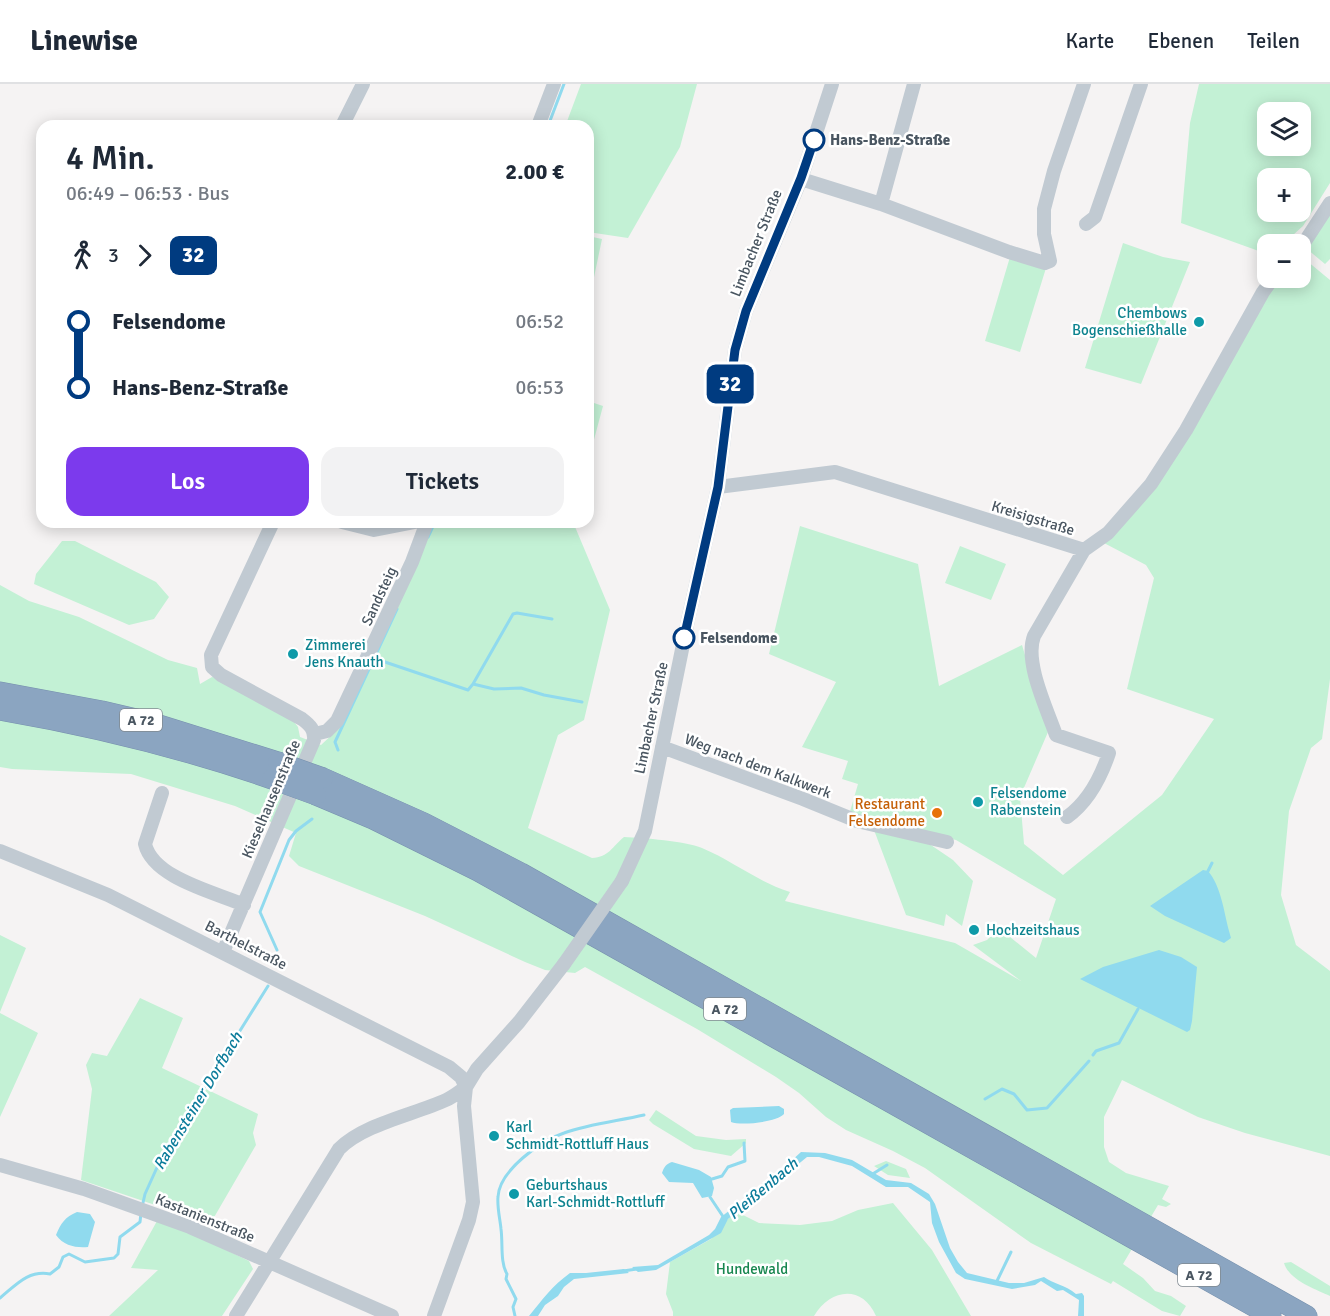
<!DOCTYPE html>
<html lang="de">
<head>
<meta charset="utf-8">
<style>
  body { margin:0; font-family:Signika,sans-serif; background:#f2f2f3; color:#1f2937; height:100vh; display:flex; flex-direction:column; font-size:22px; white-space:nowrap }
  * { box-sizing:border-box; margin:0 }
  p { font-size:20px; color:#747a83 }
  .icon { flex:none; width:33px; height:33px; fill:none; stroke:currentColor; stroke-width:2; stroke-linecap:round; stroke-linejoin:round }
  .map { position:relative; flex:1; overflow:hidden }
  .panel { position:absolute; left:36px; top:36px; width:558px; height:408px; display:flex; flex-direction:column; background:#fff; border-radius:18px; box-shadow:0 3px 15px #0003 }
  .panel>* { flex:none }
  .badge { padding:0 12px; border-radius:9px; font-size:21px; line-height:39px }
  .buttons { position:absolute; left:1257px; top:18px; display:grid; gap:12px }
  .buttons a { display:grid; place-items:center; width:54px; height:54px; border-radius:12px; background:#fff; box-shadow:0 3px 15px #0003; font-size:30px }
  .map>.badge { position:absolute; translate:-50% -50%; box-shadow:0 0 0 3px #fff }
  .legs { display:flex; align-items:center; gap:9px; height:66px; padding:0 30px; font-size:20px }
  .legs p { margin-inline-start:auto }
  .headline { display:flex; align-items:center; justify-content:space-between; height:102px; padding:0 30px }
  h1 { font-size:33px; font-weight:600; line-height:45px }
  .action { display:flex; gap:12px; margin-top:auto; padding:12px 30px }
  .action a { flex:1; height:69px; border-radius:18px; background:#7c3aed; color:#fff; font-size:24px; font-weight:600; line-height:69px; text-align:center }
  .action a+a { background:#f2f2f3; color:#1f2937 }
  ul { padding:0 30px; list-style:none }
  li { display:flex; align-items:center; gap:21px; height:66px; font-size:22px }
  li i { display:grid; place-items:center; width:9px; height:100%; margin:0 8px; background:currentColor }
  li i::after { content:''; width:15px; height:15px; margin:-8px; border:4px solid; border-radius:50%; background:#fff }
  li p { margin-inline-start:auto }
  li:first-child i { background:linear-gradient(#0000 50%,currentColor 0) }
  li:last-child i { background:linear-gradient(currentColor 50%,#0000 0) }
  header { display:flex; align-items:center; gap:36px; box-sizing:border-box; height:84px; padding:0 30px; background:#fff; border-bottom:2px solid #e0e1e3 }
  header strong { font-size:28px }
  nav { display:flex; gap:33px; margin-inline-start:auto; font-size:21px }
  .map>svg:first-child { display:block }
  .green { fill:#c3f1d5; fill-rule:evenodd }
  .water { fill:#90daee }
  .lines { fill:none; stroke-linecap:round; stroke-linejoin:round }
  .stream { stroke:#90daee; stroke-width:3 }
  .highway-casing { stroke:#7690ad; stroke-width:21 }
  .minor { stroke:#c1cad2; stroke-width:14 }
  .highway { stroke:#8ba5c1; stroke-width:20 }
  .highway-bridge-casing { stroke:#7690ad; stroke-width:21; stroke-linecap:butt }
  .minor-bridge { stroke:#c1cad2; stroke-width:14 }
  .highway-bridge { stroke:#8ba5c1; stroke-width:20 }
  .line-1-casing { stroke:#fff; stroke-width:14 }
  .line-1 { stroke:#003b80; stroke-width:9 }
  .stop-1-dot { fill:#fff; stroke:#003b80; stroke-width:3 }
  .culture-dot { fill:#0f9aa8; stroke:#fff; stroke-width:2 }
  .food-dot { fill:#e8710a; stroke:#fff; stroke-width:2 }
  .labels { text-anchor:middle; dominant-baseline:central; stroke-width:5; stroke-linejoin:round; paint-order:stroke }
  .shield { fill:#fff; stroke:#808990; stroke-width:1.5 }
  .shield-label { font-size:14px; font-weight:bold; fill:#4a5661 }
  .stop-label { font-size:15px; font-weight:bold; fill:#4a5661; stroke:#fff; text-anchor:start }
  .street-label { font-size:15px; fill:#4a5661; stroke:#fff }
  .culture-label { font-size:15px; fill:#0d838f; stroke:#fff; text-anchor:start }
  .food-label { font-size:15px; fill:#c56008; stroke:#fff; text-anchor:end }
  .park-label { font-size:15px; fill:#17864f; stroke:#fff }
  .water-label { font-size:16px; font-style:italic; fill:#0c7c9b; stroke:#fff }
</style>
</head>
<body>
<header>
<strong>Linewise</strong>
<nav><a>Karte</a><a>Ebenen</a><a>Teilen</a></nav>
</header>
<div class="map">
<svg width="1330" height="1232" viewBox="0 0 1330 1232">
  <rect width="100%" height="100%" fill="#f5f3f3"/>
  <!-- green -->
  <path class="green" d="M581,0h116l-17,63 -52,91 -40,-6v-106h-41l2,-6 17,4z
    M1199,0h131v99l-27,43 -20,18h-15l-1,10 -86,-31 9,-100zM1300,28v34h-32v-34zM1300,94v34h-32v-34z
    M1330,128v47l-5,5 -18,-15z
    M588,152l14,3 -14,67z
    M1123,159l40,14 27,5 -49,122 -56,-16z
    M1301,172l29,24v399l-8,60 -11,9 -22,63 -8,84 15,50 34,26v185l-85,-23 -47,-16 -76,-37 -18,37v30l5,15 17,11 43,13 -7,13 9,5 -5,3 -8,-2 -35,59 20,14 12,13 16,5 15,10 -6,10 -18,-5 -49,-30 -2,3 -80,-41 -106,-75 -32,-17 -47,-21 -20,-13 -27,-24 -23,-16 -79,-48 -112,-62 -10,6 -30,-3 -20,-8 -100,-46 -126,-50 -10,-10 7,-23 -61,-27 -104,-32 -119,-5 -12,-2v-182l29,16 50,16 89,43 29,8 3,16 12,-7 8,2 71,39 7,9 2,10 21,8 16,-15 38,-71 55,-137h143l37,88 -26,110 -26,15 -30,93 64,30c17,-1 20,-11 32,-21 20,1 61,4 78,11 31,13 56,34 88,44l-5,9 170,42 66,38 -48,-36 14,-5 12,-12 37,30 20,-59 -100,-59 -107,-25 9,-31 -16,-5 6,-18 -46,-14 34,-65 -67,-28 31,-128 118,38 21,122 83,-41 26,87 -28,65 4,47 39,31 99,-80 52,-76 -87,-30 27,-111 -8,-13 -42,-22 8,-8 165,-257h23z
    M1010,173l36,11 -26,84 -35,-11z
    M588,317l15,5 -15,56z
    M62,457h13l81,41 13,15 -15,22 -25,6 -95,-41 2,-10z
    M960,462l46,18 -15,36 -46,-17z
    M874,746l51,11 28,19 20,21 -11,45 -16,-12 -2,12 -38,-11z
    M0,851l26,13 -26,64z
    M140,914l43,20 -21,50 96,46 -5,19 3,12 -47,81 -42,-17 -86,-29 11,-91 -6,-24 6,-12 15,3z
    M0,929l38,20 -38,84z
    M656,1026l40,26 30,4 20,-1v4l-15,13 -37,-7 -41,-25 -4,-4z
    M886,1077l20,8 4,9 -22,-3 -14,-9z
    M893,1119l39,47 39,66h-95c-14,-32 -46,-27 -62,0h-141v-4l-7,-18 4,-32 41,-23 17,-20 9,-7 22,11 41,2 32,-4 26,-11z
    M157,1137l36,13 56,27 4,8 -31,47h-113l49,-46 -27,-2z
    M1291,1178l39,24v10c-15,-7 -41,-16 -46,-33z"/>
  <!-- water -->
  <path class="water" d="M1203,786l5,1c13,15 16,41 21,60l2,7 -7,5 -59,-27 -15,-10z
    M1159,866l22,7 16,10 -5,54 -2,9 -3,2 -107,-53 23,-12z
    M779,1022l5,3v5c-7,8 -43,12 -53,8l-1,-12 3,-2z
    M801,1068l24,1 27,7 34,20 25,3 18,11 6,10 15,44 8,14 9,11 42,10h15l20,-6c9,7 22,8 32,17l6,-1 2,3v20h-6l1,-16 -16,-10 -6,1 -16,-10 -6,4 -23,4 -47,-10 -9,-6 -17,-31 -7,-19 -2,-21 -22,-15h-22l-34,-21 -33,-9h-12l-22,18 -25,16 -5,7 -27,21 -7,14 -65,37 -18,2 -6,-5 26,-2 51,-30 6,-6 6,-12 30,-23 13,-12 23,-13 3,-7z
    M672,1078l27,8 12,7 3,11 -2,8 -10,2 -9,-15 -24,-1 -7,-9c2,-6 4,-9 10,-11z
    M77,1128l13,2 5,8 -7,25c-12,1 -24,-1 -32,-12 5,-12 9,-18 21,-23z
    M624,1185l5,4 -55,6 -10,8 -6,9 -13,9 -7,11h-9c14,-17 23,-30 41,-43h16z"/>
  <g class="lines">
    <!-- stream -->
    <path class="stream" d="M548,42l16,-42
      M428,453l7,-15
      M376,575l92,31 5,-6 40,-70 4,-1 35,6
      M473,600l21,5 27,-1 23,7 38,7
      M338,666l-3,-8 62,-133
      M1208,787l4,-8
      M277,866l-17,-38 29,-72 7,-9 16,-12
      M1093,971l3,-4 23,-8 19,-34
      M985,1015l17,-10 12,5 13,16 20,-2 42,-47
      M871,1091l16,-10
      M712,1095l10,-3 6,-9 17,-6 -1,-18
      M710,1113l14,21
      M142,1123l3,-13 19,-42 104,-166
      M623,1187l14,-2
      M996,1199l15,-31
      M0,1214c16,-13 28,-28 50,-24l9,-7 4,-10 6,-3 16,8 29,-4 4,-4 2,-17 20,-15 1,-9
      M515,1232l-2,-9 3,-8 -10,-20 1,-5c-7,-12 -4,-30 -6,-45 -1,-10 -4,-22 -3,-32 1,-26 42,-56 66,-64 25,-9 54,-12 80,-18"/>
    <defs>
      <path id="highway" d="M0,608l102,19 51,12 125,39
        M0,626c93,16 183,38 272,69
        M323,694l101,45 97,50 786,443
        M316,711l57,24 105,52 793,445"/>
    </defs>
    <!-- highway casing -->
    <use href="#highway" class="highway-casing"/>
    <!-- minor -->
    <path class="minor" d="M342,42l21,-42
      M538,42l16,-42
      M801,95l80,25 128,48 36,11 5,-2 -6,-27v-25l10,-38 30,-87
      M881,120l33,-120
      M1086,140l9,-7 46,-133
      M1300,165l30,-46
      M718,403l117,-15 249,78
      M342,438l32,8 41,-8
      M315,650l12,-3 10,-10 75,-159 15,-40
      M662,663l141,52 54,22 90,21
      M162,709l-17,51c8,34 69,48 99,61
      M1067,733c21,-15 34,-40 42,-64l-53,-18c-9,-26 -32,-73 -22,-99l50,-86 24,-17 43,-49 35,-54 77,-138 10,-14
      M0,767l108,44 341,172 12,10 5,10
      M622,797l23,-50 43,-211 30,-133 17,-137 11,-39 55,-132 31,-95
      M223,868l91,-212c1,-10 -4,-15 -12,-21l-81,-44 -9,-8 -1,-12 62,-133
      M0,1081l84,24 106,38 202,89
      M236,1232l103,-167c25,-25 74,-34 107,-49 7,-3 13,-8 20,-13
      M434,1232l35,-96 4,-18 -9,-96 2,-19 11,-18 42,-47 45,-58"/>
    <!-- highway -->
    <use href="#highway" class="highway"/>
    <defs>
      <path id="highway-bridge" d="M278,678l45,16
        M272,695l44,16"/>
    </defs>
    <!-- highway-bridge casing -->
    <use href="#highway-bridge" class="highway-bridge-casing"/>
    <!-- minor-bridge -->
    <path class="minor-bridge" d="M564,880l58,-83"/>
    <!-- highway-bridge -->
    <use href="#highway-bridge" class="highway-bridge"/>
  </g>
  <g class="lines">
    <defs>
      <path id="line-1" d="M684,554l34,-151 17,-137 11,-39 55,-133 13,-38"/>
    </defs>
    <!-- line-1 casing -->
    <use href="#line-1" class="line-1-casing"/>
    <!-- line-1 -->
    <use href="#line-1" class="line-1"/>
  </g>
  <!-- markers -->
  <g class="stop-1-dot">
    <circle cx="814" cy="56" r="10"/>
    <circle cx="684" cy="554" r="10"/>
  </g>
  <g class="culture-dot">
    <circle cx="1199" cy="238" r="6"/>
    <circle cx="293" cy="570" r="6"/>
    <circle cx="978" cy="718" r="6"/>
    <circle cx="974" cy="846" r="6"/>
    <circle cx="494" cy="1052" r="6"/>
    <circle cx="514" cy="1110" r="6"/>
  </g>
  <circle class="food-dot" cx="937" cy="729" r="6"/>
  <g class="labels">
    <!-- shield labels -->
    <g class="shield">
      <rect x="120" y="625" width="42" height="22" rx="4.5"/>
      <rect x="704" y="914" width="42" height="22" rx="4.5"/>
      <rect x="1178" y="1180" width="42" height="22" rx="4.5"/>
    </g>
    <g class="shield-label">
      <text x="141" y="636">A 72</text>
      <text x="725" y="925">A 72</text>
      <text x="1199" y="1191">A 72</text>
    </g>
    <!-- stop labels -->
    <g class="stop-label">
      <text x="830" y="56">Hans-Benz-Straße</text>
      <text x="700" y="554">Felsendome</text>
    </g>
    <!-- street labels -->
    <g class="street-label">
      <text transform="translate(756 159) rotate(-68)">Limbacher Straße</text>
      <text transform="translate(1033 434) rotate(17)">Kreisigstraße</text>
      <text transform="translate(379 512) rotate(-65)">Sandsteig</text>
      <text transform="translate(651 634) rotate(-78)">Limbacher Straße</text>
      <text transform="translate(758 682) rotate(21)">Weg nach dem Kalkwerk</text>
      <text transform="translate(271 715) rotate(-67)">Kieselhausenstraße</text>
      <text transform="translate(246 861) rotate(27)">Barthelstraße</text>
      <text transform="translate(205 1134) rotate(22)">Kastanienstraße</text>
    </g>
    <!-- culture labels -->
    <g class="culture-label">
      <text x="1187" y="229" text-anchor="end">Chembows<tspan x="1187" dy="17">Bogenschießhalle</tspan></text>
      <text x="305" y="561">Zimmerei<tspan x="305" dy="17">Jens Knauth</tspan></text>
      <text x="990" y="709">Felsendome<tspan x="990" dy="17">Rabenstein</tspan></text>
      <text x="986" y="846">Hochzeitshaus</text>
      <text x="506" y="1043">Karl<tspan x="506" dy="17">Schmidt-Rottluff Haus</tspan></text>
      <text x="526" y="1101">Geburtshaus<tspan x="526" dy="17">Karl-Schmidt-Rottluff</tspan></text>
    </g>
    <!-- food labels -->
    <g class="food-label">
      <text x="925" y="720">Restaurant<tspan x="925" dy="17">Felsendome</tspan></text>
    </g>
    <!-- park labels -->
    <g class="park-label">
      <text x="752" y="1185">Hundewald</text>
    </g>
    <!-- water labels -->
    <g class="water-label">
      <text transform="translate(198 1017) rotate(-59)">Rabensteiner Dorfbach</text>
      <text transform="translate(763 1105) rotate(-40)">Pleißenbach</text>
    </g>
  </g>
</svg>
<div class="buttons">
<a><svg class="icon" aria-label="layers" viewBox="0 0 24 24"><path d="M12 4l9 5-9 5-9-5zM3 14l9 5 9-5"/></svg></a>
<a>+</a>
<a>−</a>
</div>
<b class="badge" style="left:730px;top:300px;background:#003b80;color:#fff">32</b>
<section class="panel">
<div class="headline"><div><h1>4 Min.</h1><p>06:49 – 06:53 · Bus</p></div><b>2.00 €</b></div>
<div class="legs"><svg class="icon" aria-label="walk" viewBox="0 0 24 24"><circle cx="13" cy="4" r="2"/><path d="M13 8l-2 6 4 7M11 14l-3 7M7 12l3-4h3l4 4"/></svg>3<svg class="icon" aria-label="forward" viewBox="0 0 24 24"><path d="M9 5l7 7-7 7"/></svg><b class="badge" style="background:#003b80;color:#fff">32</b></div>
<ul>
<li><i style="color:#003b80"></i><b>Felsendome</b><p>06:52</p></li>
<li><i style="color:#003b80"></i><b>Hans-Benz-Straße</b><p>06:53</p></li>
</ul>
<div class="action"><a>Los</a><a>Tickets</a></div>
</section>
</div>
</body>
</html>
